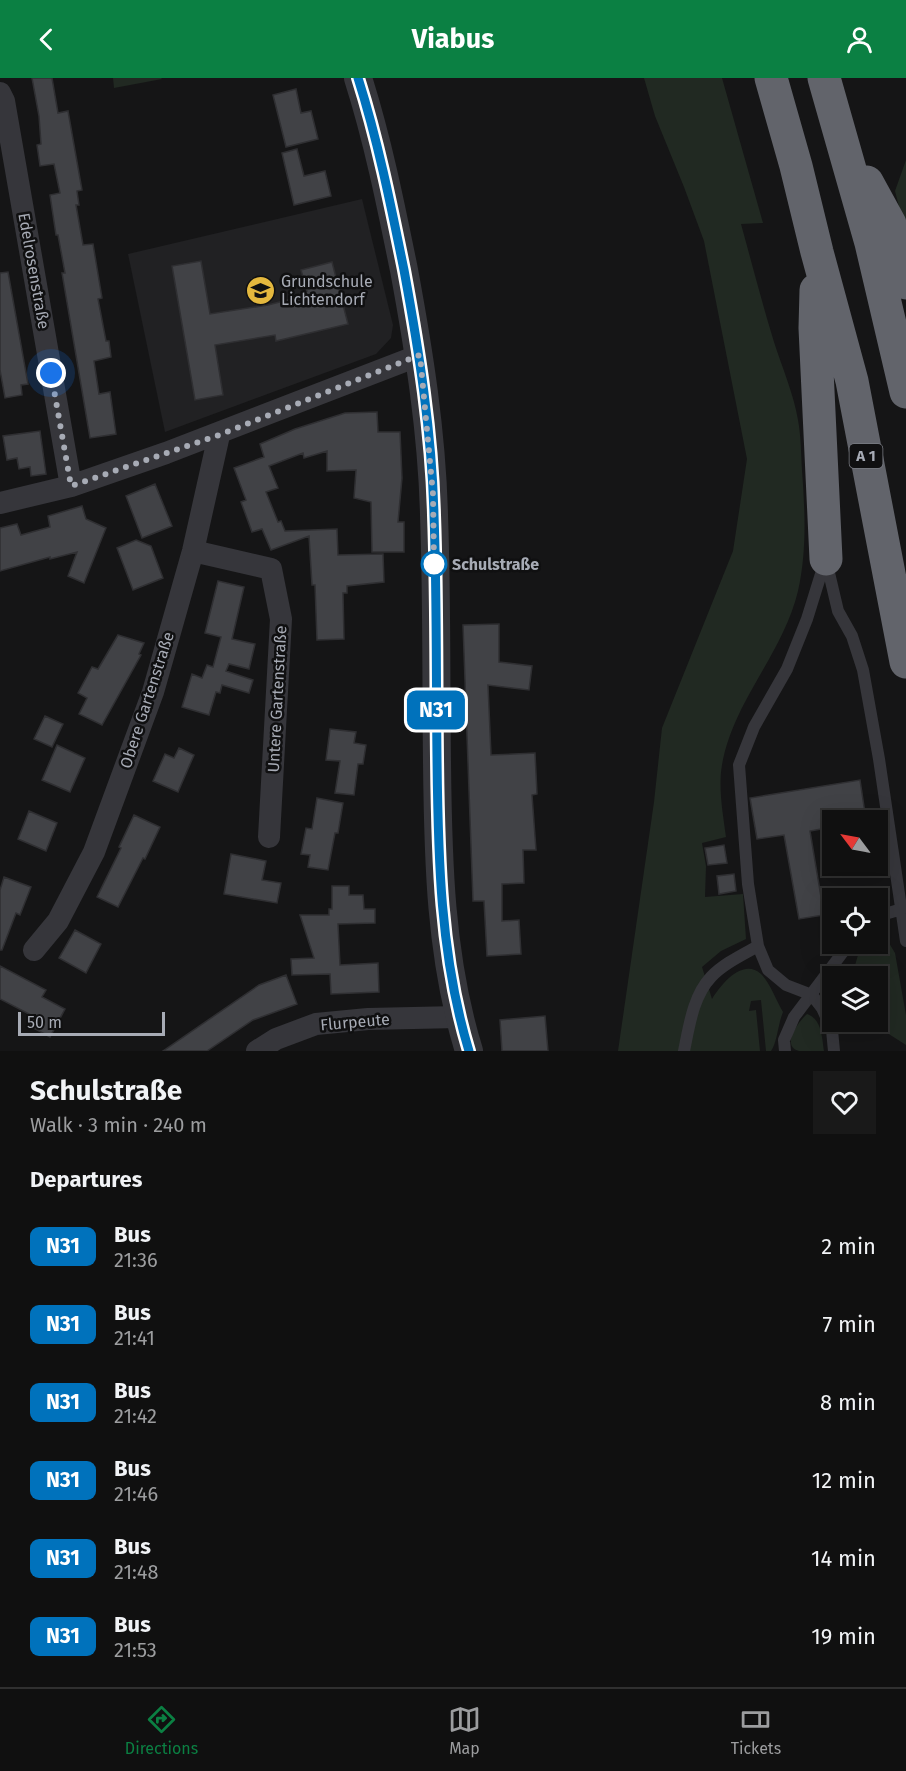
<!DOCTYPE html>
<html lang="en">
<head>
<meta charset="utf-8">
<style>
  body { margin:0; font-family:"Fira Sans",sans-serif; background:#191919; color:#f1f3f6; height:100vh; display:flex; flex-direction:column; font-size:22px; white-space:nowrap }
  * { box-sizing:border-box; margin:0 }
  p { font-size:20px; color:#9c9d9f }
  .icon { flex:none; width:33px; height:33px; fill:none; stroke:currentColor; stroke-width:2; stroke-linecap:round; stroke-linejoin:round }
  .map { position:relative; height:973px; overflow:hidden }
  .drawer { display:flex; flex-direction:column; background:#101010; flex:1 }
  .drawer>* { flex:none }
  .badge { padding:0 12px; border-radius:9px; font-size:21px; line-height:39px }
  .needle { width:39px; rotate:302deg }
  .fabs { position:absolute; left:822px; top:732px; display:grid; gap:12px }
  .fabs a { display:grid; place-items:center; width:66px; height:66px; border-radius:0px; background:#101010; box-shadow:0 6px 24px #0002,0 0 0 2px #303030; font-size:30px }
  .scale { position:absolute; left:18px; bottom:15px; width:147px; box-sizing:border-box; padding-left:6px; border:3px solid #a7abb5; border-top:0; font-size:16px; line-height:21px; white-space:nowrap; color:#a7abb5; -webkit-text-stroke:4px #101011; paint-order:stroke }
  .you { position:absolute; width:30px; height:30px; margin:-15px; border:4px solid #fff; border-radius:50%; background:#1a73e8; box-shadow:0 0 0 9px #1a73e833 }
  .map>.badge { position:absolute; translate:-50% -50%; box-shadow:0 0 0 3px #fff }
  h2 { padding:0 30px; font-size:22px; line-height:54px }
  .round { display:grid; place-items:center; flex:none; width:63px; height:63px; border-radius:0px; background:#191919 }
  .summary { display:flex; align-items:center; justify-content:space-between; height:102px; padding:0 30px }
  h1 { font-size:28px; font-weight:700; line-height:45px }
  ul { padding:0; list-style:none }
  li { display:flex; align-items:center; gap:18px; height:78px; padding:0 30px }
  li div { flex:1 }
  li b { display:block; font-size:22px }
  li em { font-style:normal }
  li .badge { min-width:66px; font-weight:700; text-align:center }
  header { display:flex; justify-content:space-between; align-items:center; height:78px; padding:0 30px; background:#0b8043; color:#fff; font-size:27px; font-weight:700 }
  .menu { display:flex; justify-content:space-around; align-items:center; height:84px; border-top:2px solid #303030; background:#101010; font-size:16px; color:#9c9d9f }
  .menu a { display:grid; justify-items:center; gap:3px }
  .menu .on { color:#0b8043 }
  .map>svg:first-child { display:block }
  .built { fill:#212123 }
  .green { fill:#212922 }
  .building { fill:#414246; stroke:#2f2f32; stroke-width:1.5 }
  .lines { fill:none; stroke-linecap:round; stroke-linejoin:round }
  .service { stroke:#36363b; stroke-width:12 }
  .minor { stroke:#36363b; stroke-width:22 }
  .tertiary { stroke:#36363b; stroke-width:28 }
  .motorway { stroke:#62646b; stroke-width:33 }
  .line-casing { stroke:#fff; stroke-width:14 }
  .line { stroke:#0072bc; stroke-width:9 }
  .walk { stroke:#a7abb5; stroke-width:6; stroke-dasharray:0 10.8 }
  .stop-dot { fill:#fff; stroke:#0072bc; stroke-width:3 }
  .labels { text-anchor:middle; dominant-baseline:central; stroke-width:5; stroke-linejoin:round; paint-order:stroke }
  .shield { fill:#101011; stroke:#7a7c84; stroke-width:1.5 }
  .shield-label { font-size:15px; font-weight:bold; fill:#a7abb5 }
  .street-label { font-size:16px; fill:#a7abb5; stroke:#101011 }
  .poi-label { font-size:16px; fill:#a7abb5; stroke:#101011; text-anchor:start }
  .stop-label { font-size:16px; font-weight:bold; fill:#a7abb5; stroke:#101011; text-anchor:start }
</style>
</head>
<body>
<header><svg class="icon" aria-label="back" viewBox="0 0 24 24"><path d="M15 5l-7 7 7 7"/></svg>Viabus<svg class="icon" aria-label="person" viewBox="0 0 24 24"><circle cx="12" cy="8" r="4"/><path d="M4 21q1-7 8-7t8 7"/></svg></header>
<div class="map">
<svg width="906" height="973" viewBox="0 0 906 973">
  <rect width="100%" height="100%" fill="#151516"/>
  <!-- built -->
  <path class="built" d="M362,121l31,126 -2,13 -15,16 -211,78 -37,-178z"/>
  <!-- green -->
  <path class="green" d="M113,0h48l1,1 -48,9z
    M644,0h78l41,145 -22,1c11,40 21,79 33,118 8,25 20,53 24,78 3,16 3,33 4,50 3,41 5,81 -4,121 -15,63 -65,110 -76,174 -4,23 1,49 4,72l-24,6 4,23 -1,31 38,-3 3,45 -25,12 -19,16 10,32c8,-13 30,-42 49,-25 8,7 16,28 22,38 -5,12 -6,31 -12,39h-5l-5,-51 -10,1 -2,10 7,-1 4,41h-142l36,-249 8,-74 71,-177 14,-92 -43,-218 -20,-54 -29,-71z
    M906,82v73l-11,-42z
    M878,862l11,3 6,10 11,62v30l-36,-23h8v-46h-26l6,-21 6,-10 14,-1z
    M807,936c15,5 15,24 17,37 -7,0 -18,0 -25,0 -19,-5 0,-30 8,-37z"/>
  <!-- building -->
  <path class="building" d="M32,0h20l6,35 10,-2 14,79 -5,1 2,14h-3l7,40 10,-1 9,54 -4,1 8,42h3l2,16 -17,4 5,33 11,-2 6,42 -26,4 -28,-165h3l-7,-38h-2l-6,-40 10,-2 -6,-29 -14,2 -3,-21 4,-1 -2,-28z
    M296,11l5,24 10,-2 7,28 -32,8 -13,-52z
    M297,71l7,27 21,-5 6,25 -37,9 -12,-52z
    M201,183l9,53 58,-9 35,-9 -1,-3 5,-2 -6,-21 31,-8 16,62 -72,17 -1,-6 -60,10 8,50 -28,5 -23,-134z
    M8,194l20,112 -7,1 1,10 -17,3 -5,-28v-97z
    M377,334l1,20h22l2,46 -4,44h6v30h-32l-1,-50 -17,-4 2,-28 -29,1v-20l-23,7 -1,-5 -34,13 9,22 -12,4 12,30 3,-1 4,10 52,-2 1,26 45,-1 1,28 -37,4v7h-4l1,46 -27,1 -2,-55h-3l-3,-49 -38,14 -9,-21 -10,3 -11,-30 5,-2 -12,-32 30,-11 -4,-13 35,-15 50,-16z
    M40,353l6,43 -15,2 -1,-9 -11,2 -2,-11 -10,2 -4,-24z
    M155,406l17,42 -30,12 -16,-42z
    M82,428l4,13 20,9 -22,55 -16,-7 9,-24 -27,7v-2l-50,14v-43l17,-4 4,11 29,-8 -2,-11z
    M136,462l15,6 12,32 -30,12 -16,-42z
    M218,503l26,6 -12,52 23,5 -6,25 -20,-5 -3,7 27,9 -4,13 -27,-8 -2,8 -4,-1 -7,23 -27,-8 10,-33 10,4 5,-13 6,2 8,-30 -16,-4z
    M499,546v38l33,4 -3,24 -41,-5 3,70 44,-2 2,41 -5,1 4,55h-13l1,33 -22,1v37l17,-1 2,34 -34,2 -3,-55h-11l-10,-276z
    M118,557l26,8 -5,11 2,1 -39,70 -23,-11 8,-16 -9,-5 14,-26 6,2z
    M45,638l18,8 -11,23 -18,-8z
    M330,651l26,3 -2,11 12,2 -3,19h-5l-4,31 -19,-2 5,-32 -14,-1z
    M57,667l28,13 -15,34 -28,-12z
    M179,670l15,7 -16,37 -25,-11 12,-27 9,4z
    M860,702l6,40h-34v7l-22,4 14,84 -25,4 -15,-84 -27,4 -7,-41z
    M317,720l26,5 -5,30h-3l-7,37 -20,-3 2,-12 -9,-1 5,-26 6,1z
    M29,733l28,12 -11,28 -28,-12z
    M134,737l26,12 -15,32 -2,-1 -25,49 -21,-10 24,-49 -2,-1z
    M724,767l3,18 -19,2 -3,-17z
    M231,776l35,7 -4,19 19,3 -4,20 -53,-9z
    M734,796l2,17 -17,3 -2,-18z
    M4,799l27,10 -11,28 -4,-2 -14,37h-2v-60z
    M332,808h17v9h14l1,14h11v14l-37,1 2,41 38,-2 1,29 -48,2 -1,-20 -38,1 -1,-16 23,-1 -14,-43h29v-6h3z
    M75,852l26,14 -15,29 -27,-15z
    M0,888l46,24 -4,7 23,12 -15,28 -22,-12 5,-9 -33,-17z
    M286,897l11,29 -44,16 -46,31h-44l96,-66z
    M545,938l3,35h-46l-2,-31z"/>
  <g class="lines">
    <!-- service -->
    <path class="service" d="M826,482l12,51 14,25 11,34 16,89 27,182
      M825,483l-18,58 -20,50 -33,58 -15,38 9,119 10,62 10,24 18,15 26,10 10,13 10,22 2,21
      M878,838l24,-7
      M684,973c5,-24 9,-55 27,-74 12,-13 31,-22 47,-31
      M785,973l-1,-11 10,-23 55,-73"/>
    <!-- minor -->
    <path class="minor" d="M0,15l4,8 67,385
      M0,425l71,-17 95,-33 254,-98
      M193,473l78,18 10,50 -12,218
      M34,872l24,-29 36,-69 59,-160 40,-141 26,-116
      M257,973l19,-12 40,-15 52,-5 90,-2"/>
    <!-- tertiary -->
    <path class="tertiary" d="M358,0c20,63 33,128 46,192 15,81 28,163 30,245 3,82 2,165 3,247 1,98 3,195 32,289"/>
    <!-- motorway -->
    <path class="motorway" d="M771,0l25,88 21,86 35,129 54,281
      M824,0l47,165 35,149
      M867,104l23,42 16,59
      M816,212l-1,38 11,231"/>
  </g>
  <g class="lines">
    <defs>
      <path id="line" d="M358,0c20,63 33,128 46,192 15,81 28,163 30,245 3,81 2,162 3,242 1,99 3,199 32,294"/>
    </defs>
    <!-- line casing -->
    <use href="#line" class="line-casing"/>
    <!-- line -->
    <use href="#line" class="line"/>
    <!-- walk -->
    <path class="walk" d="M51,295l20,113 148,-51 201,-80 13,139 1,70"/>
  </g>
  <!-- icons -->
  <defs>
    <symbol id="school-disc" viewBox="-11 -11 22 22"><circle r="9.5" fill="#e4b83e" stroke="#101011"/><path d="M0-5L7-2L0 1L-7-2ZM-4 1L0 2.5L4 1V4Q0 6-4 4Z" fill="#111"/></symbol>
  </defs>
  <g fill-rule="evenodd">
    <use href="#school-disc" x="244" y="196" width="33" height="33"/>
  </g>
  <!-- markers -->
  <circle class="stop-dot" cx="434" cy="486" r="12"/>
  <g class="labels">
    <!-- shield labels -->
    <rect class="shield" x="849.5" y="366" width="33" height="24" rx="4.5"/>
    <g class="shield-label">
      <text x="866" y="378">A 1</text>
    </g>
    <!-- street labels -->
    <g class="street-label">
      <text transform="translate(34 193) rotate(80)">Edelrosenstraße</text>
      <text transform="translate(277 621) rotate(-87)">Untere Gartenstraße</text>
      <text transform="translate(147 622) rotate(-72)">Obere Gartenstraße</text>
      <text transform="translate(355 944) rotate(-5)">Flurpeute</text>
    </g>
    <!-- poi labels -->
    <g class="poi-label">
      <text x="281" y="203">Grundschule<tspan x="281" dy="18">Lichtendorf</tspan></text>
    </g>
    <!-- stop labels -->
    <g class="stop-label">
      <text x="452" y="486">Schulstraße</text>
    </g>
  </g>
</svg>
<div class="fabs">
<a><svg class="needle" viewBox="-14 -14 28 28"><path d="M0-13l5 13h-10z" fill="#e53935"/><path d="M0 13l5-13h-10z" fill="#9c9d9f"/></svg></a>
<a><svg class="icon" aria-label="locate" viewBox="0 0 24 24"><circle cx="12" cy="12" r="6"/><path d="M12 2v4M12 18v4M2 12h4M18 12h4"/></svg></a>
<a><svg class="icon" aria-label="layers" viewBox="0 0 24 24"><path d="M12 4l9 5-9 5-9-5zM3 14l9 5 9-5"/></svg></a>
</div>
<div class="scale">50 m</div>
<div class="you" style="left:51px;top:295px"></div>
<b class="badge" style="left:436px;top:632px;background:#0072bc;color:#fff">N31</b>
</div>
<section class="drawer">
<div class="summary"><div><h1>Schulstraße</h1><p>Walk · 3 min · 240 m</p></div><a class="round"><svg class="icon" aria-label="heart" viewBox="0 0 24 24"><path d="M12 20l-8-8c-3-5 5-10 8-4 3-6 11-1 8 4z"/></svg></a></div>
<h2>Departures</h2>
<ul>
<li><span class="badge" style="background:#0072bc;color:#fff">N31</span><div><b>Bus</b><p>21:36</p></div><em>2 min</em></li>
<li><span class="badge" style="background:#0072bc;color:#fff">N31</span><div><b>Bus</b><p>21:41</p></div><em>7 min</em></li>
<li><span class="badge" style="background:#0072bc;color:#fff">N31</span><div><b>Bus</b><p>21:42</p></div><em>8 min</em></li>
<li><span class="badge" style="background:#0072bc;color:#fff">N31</span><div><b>Bus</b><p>21:46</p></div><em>12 min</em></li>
<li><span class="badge" style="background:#0072bc;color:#fff">N31</span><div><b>Bus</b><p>21:48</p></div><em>14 min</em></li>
<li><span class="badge" style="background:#0072bc;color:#fff">N31</span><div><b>Bus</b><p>21:53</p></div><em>19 min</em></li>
</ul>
</section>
<nav class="menu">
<a class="on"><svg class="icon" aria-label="directions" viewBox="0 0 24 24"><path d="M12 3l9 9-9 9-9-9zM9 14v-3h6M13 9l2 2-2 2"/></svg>Directions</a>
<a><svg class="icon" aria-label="map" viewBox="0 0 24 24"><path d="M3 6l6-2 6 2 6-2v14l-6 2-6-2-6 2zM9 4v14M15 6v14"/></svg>Map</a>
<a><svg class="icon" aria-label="tickets" viewBox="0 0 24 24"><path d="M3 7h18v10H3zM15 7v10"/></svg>Tickets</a>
</nav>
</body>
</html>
